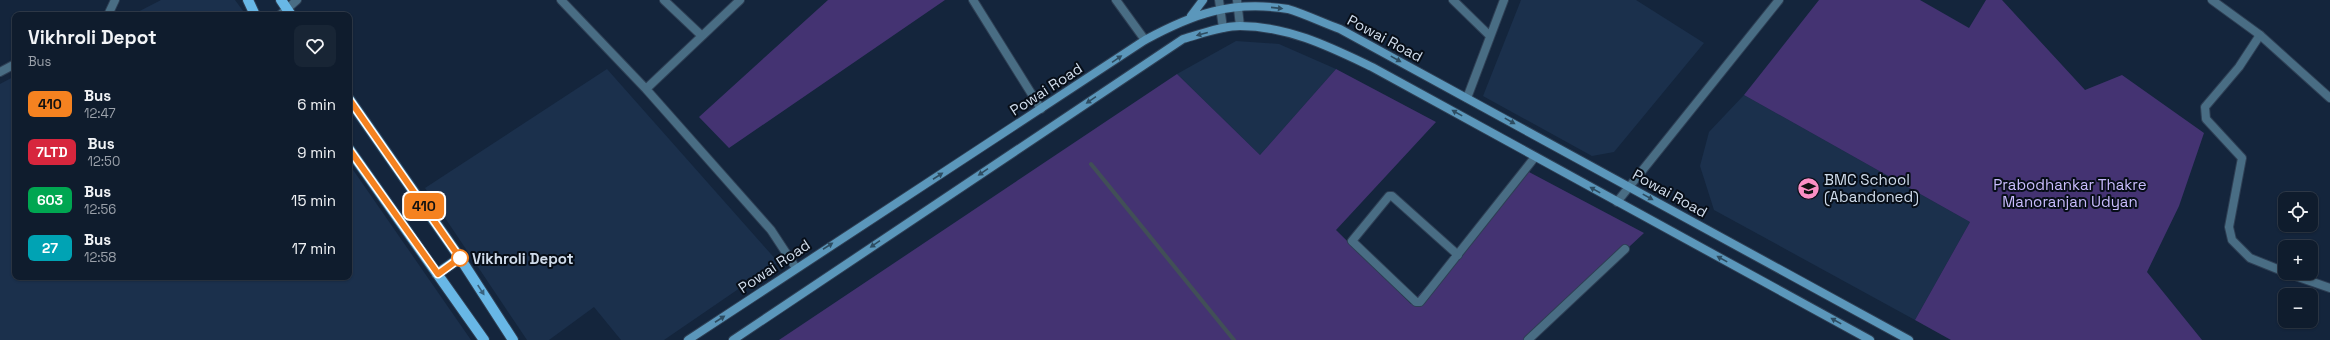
<!DOCTYPE html>
<html lang="en">
<head>
<meta charset="utf-8">
<style>
  body { margin:0; font-family:"Space Grotesk",sans-serif; background:#182535; color:#f1f3f6; height:100vh; display:flex; flex-direction:column; font-size:15px; white-space:nowrap }
  * { box-sizing:border-box; margin:0 }
  p { font-size:13px; color:#9ba1aa }
  .icon { flex:none; width:22px; height:22px; fill:none; stroke:currentColor; stroke-width:2; stroke-linecap:round; stroke-linejoin:round }
  .map { position:relative; flex:1; overflow:hidden }
  .sheet { position:absolute; left:12px; top:12px; width:340px; height:268px; display:flex; flex-direction:column; background:#0f1c2d; border-radius:8px; box-shadow:0 1px 3px #0004,0 0 0 1px #2f3a49 }
  .sheet>* { flex:none }
  .badge { padding:0 8px; border-radius:6px; font-size:14px; line-height:26px }
  .controls { position:absolute; left:2278px; top:192px; display:grid; gap:8px }
  .controls a { display:grid; place-items:center; width:40px; height:40px; border-radius:8px; background:#0f1c2d; box-shadow:0 1px 3px #0004,0 0 0 1px #2f3a49; font-size:20px }
  .map>.badge { position:absolute; translate:-50% -50%; box-shadow:0 0 0 2px #fff }
  .round { display:grid; place-items:center; flex:none; width:42px; height:42px; border-radius:8px; background:#182535 }
  .headline { display:flex; align-items:center; justify-content:space-between; height:68px; padding:0 16px }
  h1 { font-size:19px; font-weight:600; line-height:30px }
  ul { padding:0; list-style:none }
  li { display:flex; align-items:center; gap:12px; height:48px; padding:0 16px }
  li div { flex:1 }
  li b { display:block; font-size:15px }
  li em { font-style:normal }
  li .badge { min-width:44px; font-weight:700; text-align:center }
  .map>svg:first-child { display:block }
  .built { fill:#1b304c }
  .green { fill:#443372 }
  .lines { fill:none; stroke-linecap:round; stroke-linejoin:round }
  .stream { stroke:#414f57; stroke-width:4 }
  .minor-casing { stroke:#2e3f54; stroke-width:10 }
  .tertiary-casing { stroke:#2e3f54; stroke-width:10 }
  .secondary-casing { stroke:#2e3f54; stroke-width:10 }
  .primary-casing { stroke:#2e3f54; stroke-width:12 }
  .minor { stroke:#496d84; stroke-width:8 }
  .tertiary { stroke:#496d84; stroke-width:8 }
  .secondary { stroke:#5b97bb; stroke-width:8 }
  .primary { stroke:#68b7e6; stroke-width:10 }
  .oneway { fill:#2d4c61 }
  .oneway2 { fill:#38627f }
  .line-casing { stroke:#fff; stroke-width:9 }
  .line { stroke:#f58220; stroke-width:6 }
  .stop-dot { fill:#fff; stroke:#f58220; stroke-width:2 }
  .labels { text-anchor:middle; dominant-baseline:central; stroke-width:4; stroke-linejoin:round; paint-order:stroke }
  .street-label { font-size:15px; fill:#d0dceb; stroke:#070e18 }
  .poi-label { font-size:15px; fill:#d0dceb; stroke:#070e18; text-anchor:start }
  .park-label { font-size:15px; fill:#c9bcfd; stroke:#070e18 }
  .stop-label { font-size:15px; font-weight:bold; fill:#d0dceb; stroke:#070e18; text-anchor:start }
</style>
</head>
<body>
<div class="map">
<svg width="2330" height="340" viewBox="0 0 2330 340">
  <rect width="100%" height="100%" fill="#14253c"/>
  <!-- built -->
  <path class="built" d="M161,0h74l11,15h-114z
    M1521,0h115l68,43 -90,109 -22,4 -109,-60z
    M1236,41l43,3 57,25 -76,86 -83,-81z
    M607,69l171,193 -114,78h-43l-27,-33 -45,33h-22l-102,-152z
    M15,76v201h334v-113l122,176h-471v-256z
    M1744,95l226,127 -55,98 -201,-110 -14,-44 9,-34z"/>
  <!-- green -->
  <path class="green" d="M828,0h117l-216,148 -30,-31z
    M1819,0h101l49,28 17,-28h16l83,90 37,-15 82,58 -25,73 -32,66 55,68h-251l-36,-20 55,-98 -226,-127z
    M1336,69l100,53 -100,108 75,74 118,-132 115,61 -115,107h-750l398,-266 83,81z"/>
  <g class="lines">
    <!-- stream -->
    <path class="stream" d="M1091,164l143,176"/>
    <defs>
      <path id="minor" d="M561,0l85,89 125,141 25,38
        M664,0l38,36
        M973,0l68,109
        M1453,0l37,36
        M108,15l7,-15
        M2260,35l-21,32 -34,40 1,12 36,39 -13,69 3,13 18,18 35,14
        M0,72l15,-8
        M646,89l94,-89
        M1467,98l37,-98
        M1617,202l162,-202
        M1458,255l-66,-59h-3l-37,45 64,61h4l115,-145
        M2287,273l43,15
        M1528,340l97,-91"/>
      <path id="tertiary" d="M1116,0l29,40
        M1219,0l4,28
        M1237,0l3,26
        M2212,0l48,35 70,63
        M280,15l17,-15"/>
      <path id="secondary" d="M1191,16l12,-16
        M688,340l457,-300c48,-26 86,-40 143,-31 17,5 35,14 52,20l569,311
        M733,340l450,-301c18,-5 38,-13 57,-13 48,0 90,21 132,41l498,273"/>
      <path id="primary" d="M248,0l7,15
        M281,0l10,15
        M349,99l111,159 53,82
        M349,149l135,191
        M437,274l23,-16"/>
    </defs>
    <!-- minor casing -->
    <use href="#minor" class="minor-casing"/>
    <!-- tertiary casing -->
    <use href="#tertiary" class="tertiary-casing"/>
    <!-- secondary casing -->
    <use href="#secondary" class="secondary-casing"/>
    <!-- primary casing -->
    <use href="#primary" class="primary-casing"/>
    <!-- minor -->
    <use href="#minor" class="minor"/>
    <!-- tertiary -->
    <use href="#tertiary" class="tertiary"/>
    <!-- secondary -->
    <use href="#secondary" class="secondary"/>
    <!-- primary -->
    <use href="#primary" class="primary"/>
  </g>
  <!-- one-way arrows -->
  <defs><path id="oneway-solid" d="M-6-.8H1V-3.2L6.5 0L1 3.2V.8H-6Z"/></defs>
  <g class="oneway">
    <use href="#oneway-solid" transform="translate(1277 8) rotate(6)"/>
    <use href="#oneway-solid" transform="translate(1202 34) rotate(165)"/>
    <use href="#oneway-solid" transform="translate(1117 59) rotate(-34)"/>
    <use href="#oneway-solid" transform="translate(1396 59) rotate(29)"/>
    <use href="#oneway-solid" transform="translate(1091 100) rotate(146)"/>
    <use href="#oneway-solid" transform="translate(1457 113) rotate(-151)"/>
    <use href="#oneway-solid" transform="translate(1510 121) rotate(29)"/>
    <use href="#oneway-solid" transform="translate(983 172) rotate(146)"/>
    <use href="#oneway-solid" transform="translate(938 176) rotate(-33)"/>
    <use href="#oneway-solid" transform="translate(1595 190) rotate(-151)"/>
    <use href="#oneway-solid" transform="translate(1648 197) rotate(29)"/>
    <use href="#oneway-solid" transform="translate(875 244) rotate(146)"/>
    <use href="#oneway-solid" transform="translate(828 246) rotate(-33)"/>
    <use href="#oneway-solid" transform="translate(1722 259) rotate(-151)"/>
    <use href="#oneway-solid" transform="translate(720 319) rotate(-33)"/>
    <use href="#oneway-solid" transform="translate(1836 321) rotate(-151)"/>
  </g>
  <use class="oneway2" href="#oneway-solid" transform="translate(481 290) rotate(57)"/>
  <g class="lines">
    <defs>
      <path id="line" d="M349,99l111,159 -22,16 -89,-125"/>
    </defs>
    <!-- line casing -->
    <use href="#line" class="line-casing"/>
    <!-- line -->
    <use href="#line" class="line"/>
  </g>
  <!-- icons -->
  <defs>
    <symbol id="school-disc" viewBox="-11 -11 22 22"><circle r="9.5" fill="#fb8fc4" stroke="#070e18"/><path d="M0-5L7-2L0 1L-7-2ZM-4 1L0 2.5L4 1V4Q0 6-4 4Z" fill="#111"/></symbol>
  </defs>
  <g fill-rule="evenodd">
    <use href="#school-disc" x="1796" y="176" width="25" height="25"/>
  </g>
  <!-- markers -->
  <circle class="stop-dot" cx="460" cy="258" r="8"/>
  <g class="labels">
    <!-- street labels -->
    <g class="street-label">
      <text transform="translate(1385 38) rotate(28)">Powai Road</text>
      <text transform="translate(1046 89) rotate(-33)">Powai Road</text>
      <text transform="translate(1670 193) rotate(29)">Powai Road</text>
      <text transform="translate(774 266) rotate(-34)">Powai Road</text>
    </g>
    <!-- poi labels -->
    <g class="poi-label">
      <text x="1824" y="179">BMC School<tspan x="1824" dy="17">(Abandoned)</tspan></text>
    </g>
    <!-- park labels -->
    <g class="park-label">
      <text x="2070" y="184">Prabodhankar Thakre<tspan x="2070" dy="17">Manoranjan Udyan</tspan></text>
    </g>
    <!-- stop labels -->
    <g class="stop-label">
      <text x="472" y="258">Vikhroli Depot</text>
    </g>
  </g>
</svg>
<div class="controls">
<a><svg class="icon" aria-label="locate" viewBox="0 0 24 24"><circle cx="12" cy="12" r="6"/><path d="M12 2v4M12 18v4M2 12h4M18 12h4"/></svg></a>
<a>+</a>
<a>−</a>
</div>
<b class="badge" style="left:424px;top:206px;background:#f58220;color:#111">410</b>
<section class="sheet">
<div class="headline"><div><h1>Vikhroli Depot</h1><p>Bus</p></div><a class="round"><svg class="icon" aria-label="heart" viewBox="0 0 24 24"><path d="M12 20l-8-8c-3-5 5-10 8-4 3-6 11-1 8 4z"/></svg></a></div>
<ul>
<li><span class="badge" style="background:#f58220;color:#111">410</span><div><b>Bus</b><p>12:47</p></div><em>6 min</em></li>
<li><span class="badge" style="background:#d7263d;color:#fff">7LTD</span><div><b>Bus</b><p>12:50</p></div><em>9 min</em></li>
<li><span class="badge" style="background:#00a651;color:#fff">603</span><div><b>Bus</b><p>12:56</p></div><em>15 min</em></li>
<li><span class="badge" style="background:#00a3b4;color:#fff">27</span><div><b>Bus</b><p>12:58</p></div><em>17 min</em></li>
</ul>
</section>
</div>
</body>
</html>
